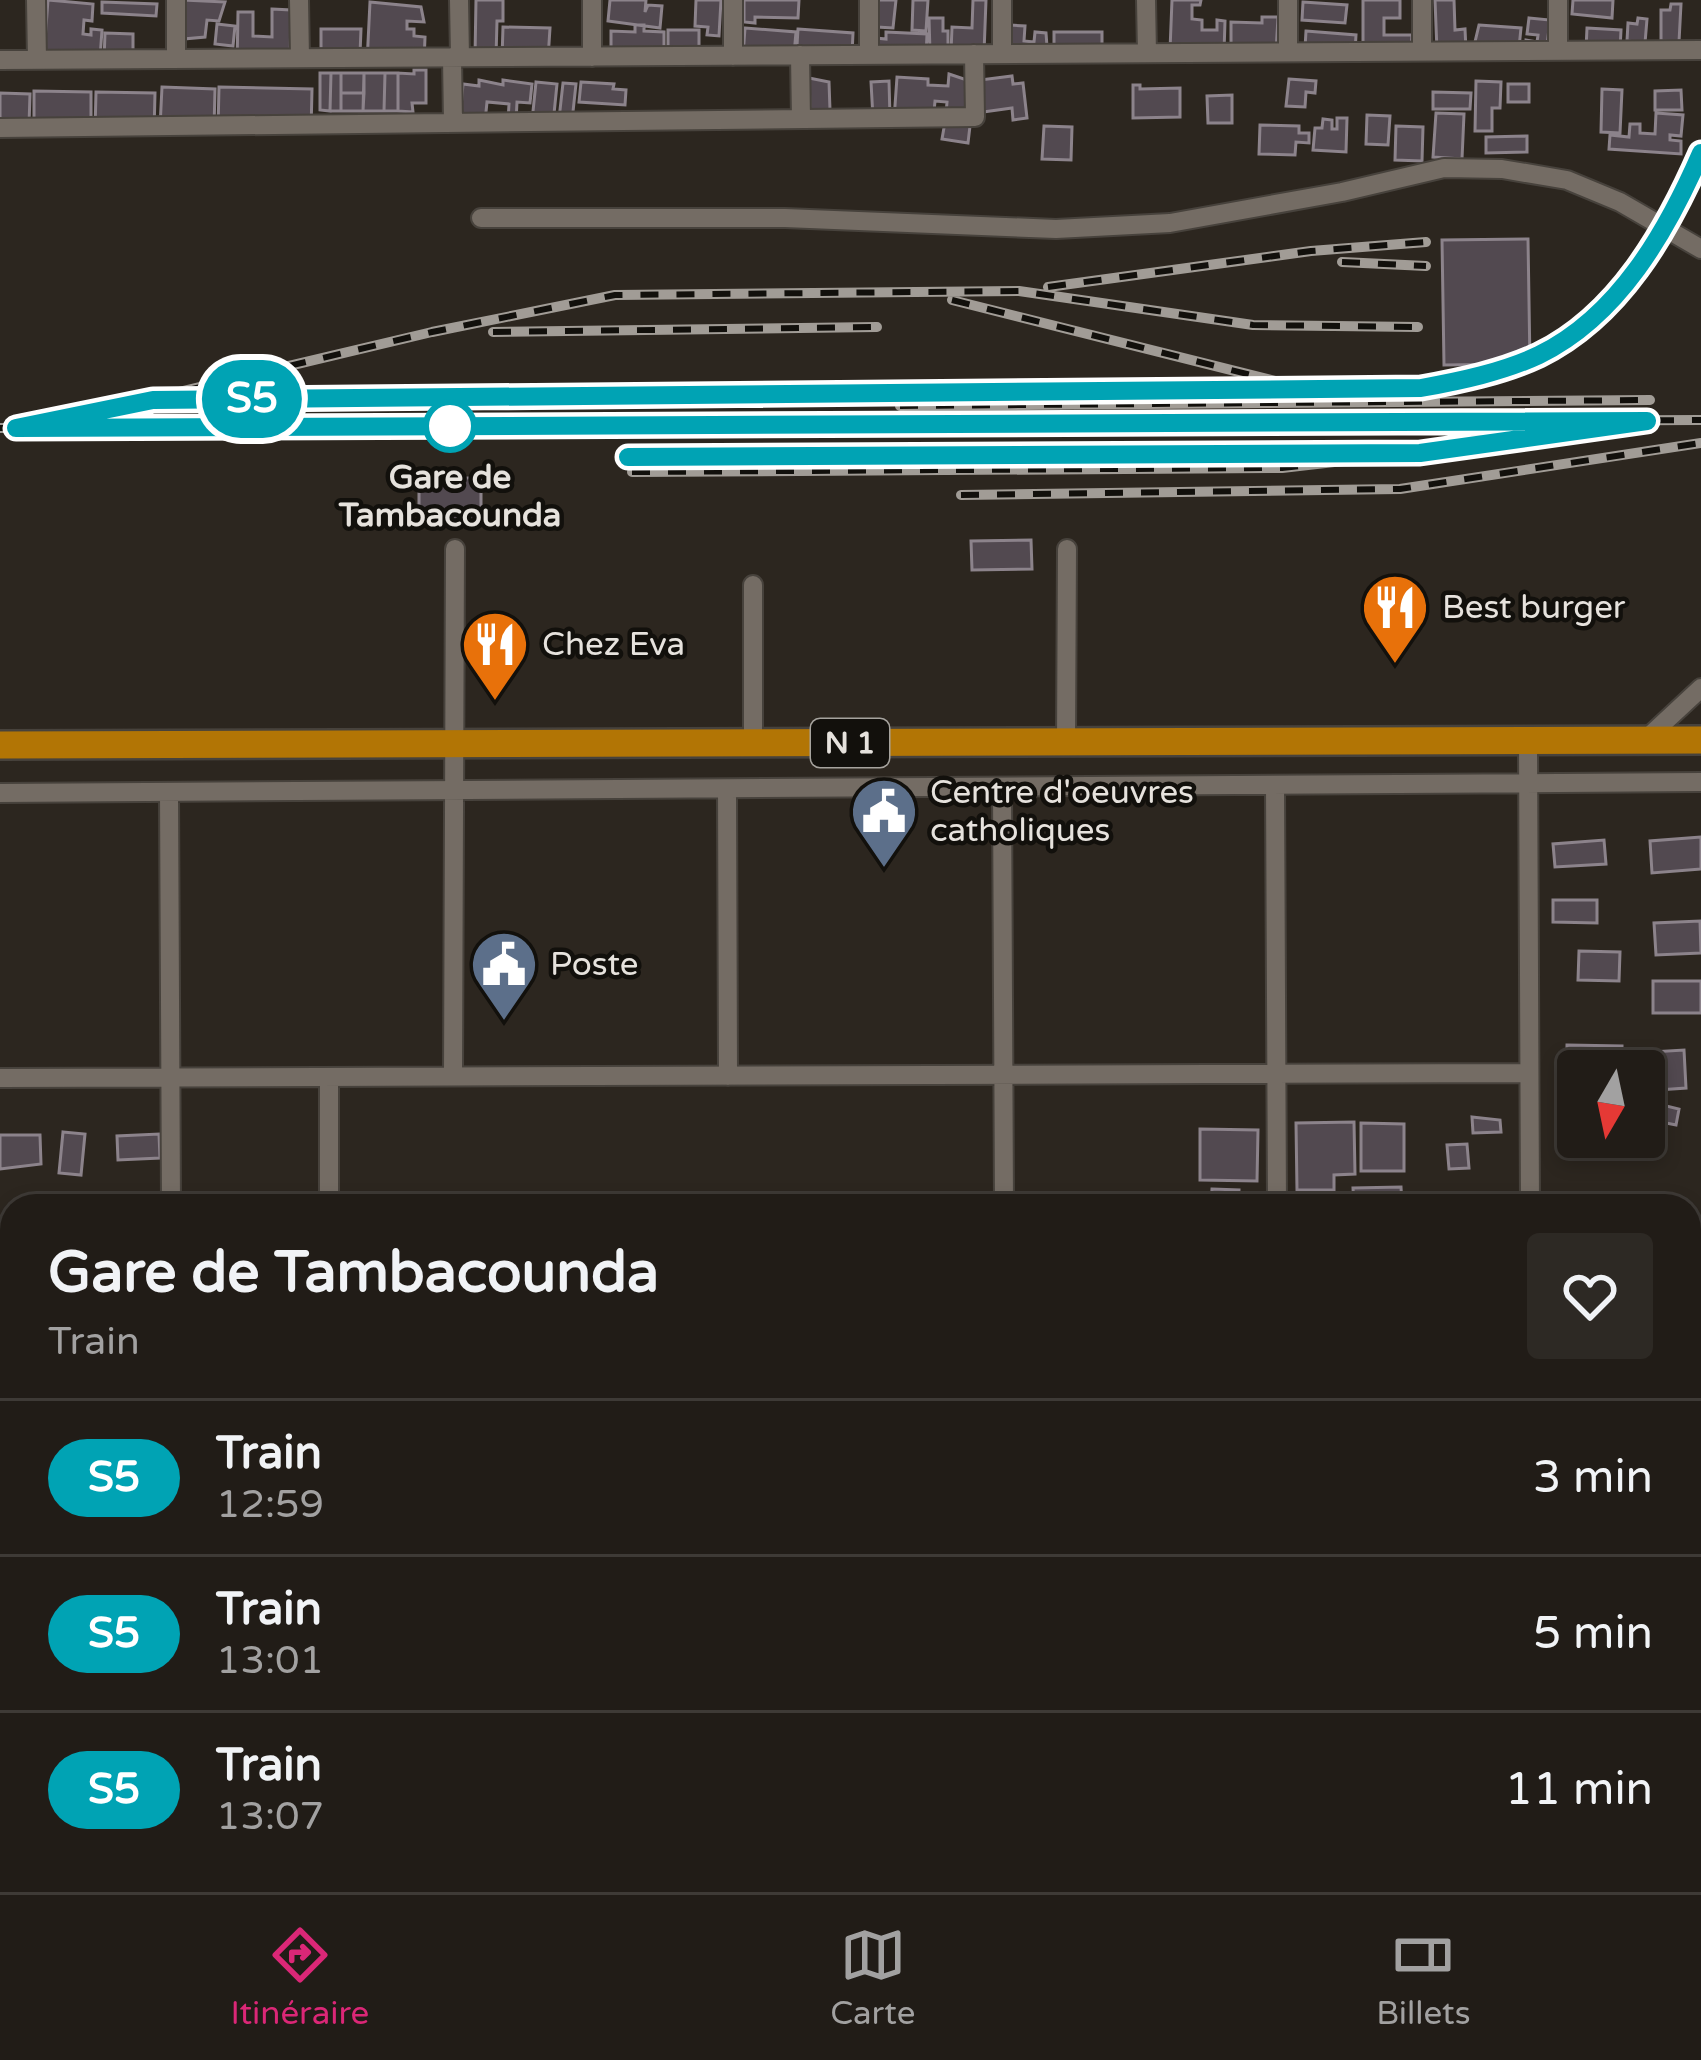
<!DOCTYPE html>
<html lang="fr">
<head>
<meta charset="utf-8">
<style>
  body { margin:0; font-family:"Varela Round",sans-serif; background:#2d2924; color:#f1f3f6; height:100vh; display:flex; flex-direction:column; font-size:45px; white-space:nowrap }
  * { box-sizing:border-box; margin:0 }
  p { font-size:39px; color:#a2a1a1 }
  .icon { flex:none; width:66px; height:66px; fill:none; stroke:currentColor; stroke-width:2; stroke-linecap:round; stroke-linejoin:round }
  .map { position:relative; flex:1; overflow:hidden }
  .drawer { position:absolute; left:0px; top:1194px; width:1701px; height:699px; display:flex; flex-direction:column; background:#211c17; border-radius:36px 36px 0 0; box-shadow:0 6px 18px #0003,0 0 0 3px #3e3a36 }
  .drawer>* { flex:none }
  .badge { padding:0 24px; border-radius:39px; font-size:42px; line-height:78px }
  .needle { width:78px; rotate:189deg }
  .buttons { position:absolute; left:1557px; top:1050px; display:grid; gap:24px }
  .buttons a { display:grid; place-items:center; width:108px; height:108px; border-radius:12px; background:#211c17; box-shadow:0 6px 18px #0003,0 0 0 3px #3e3a36; font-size:60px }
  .map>.badge { position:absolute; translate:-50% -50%; box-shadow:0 0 0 6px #fff }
  .round { display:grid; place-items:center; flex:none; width:126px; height:126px; border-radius:12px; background:#2d2924 }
  .head { display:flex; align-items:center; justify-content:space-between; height:204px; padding:0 48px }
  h1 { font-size:57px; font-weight:700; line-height:90px }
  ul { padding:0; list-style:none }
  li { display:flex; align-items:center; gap:36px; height:156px; padding:0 48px; border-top:3px solid #3e3a36 }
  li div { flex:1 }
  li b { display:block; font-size:45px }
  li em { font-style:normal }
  li .badge { min-width:132px; font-weight:700; text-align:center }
  .tab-bar { display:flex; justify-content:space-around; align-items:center; height:168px; border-top:3px solid #3e3a36; background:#211c17; font-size:33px; color:#a2a1a1 }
  .tab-bar a { display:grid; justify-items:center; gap:6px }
  .tab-bar .active { color:#db2777 }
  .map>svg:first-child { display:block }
  .building { fill:#524950; stroke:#8c838b; stroke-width:3 }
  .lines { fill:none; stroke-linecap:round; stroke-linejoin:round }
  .minor-casing { stroke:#47423c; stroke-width:22 }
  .highway-casing { stroke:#47423c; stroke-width:32 }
  .minor { stroke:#746c64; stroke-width:18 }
  .highway { stroke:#b27505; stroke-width:27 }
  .rail-casing { stroke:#a19c96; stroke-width:10 }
  .rail { stroke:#12100c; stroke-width:6; stroke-dasharray:18; stroke-linecap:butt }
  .line-casing { stroke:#fff; stroke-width:27 }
  .line { stroke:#00a3b4; stroke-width:18 }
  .stop-dot { fill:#fff; stroke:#00a3b4; stroke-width:6 }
  .labels { text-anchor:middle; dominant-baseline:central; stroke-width:9; stroke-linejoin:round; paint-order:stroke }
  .shield { fill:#12100c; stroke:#a6a39e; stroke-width:3 }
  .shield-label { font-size:30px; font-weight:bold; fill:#e6e2dd }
  .stop-label { font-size:33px; font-weight:bold; fill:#e6e2dd; stroke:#12100c }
  .poi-label { font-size:33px; fill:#e6e2dd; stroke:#12100c; text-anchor:start }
</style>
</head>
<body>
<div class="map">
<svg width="1701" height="1892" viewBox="0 0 1701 1892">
  <rect width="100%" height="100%" fill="#2c261f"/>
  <!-- building -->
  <path class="building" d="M48,0l45,4 -1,17 -8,-1 -1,14 8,1v-6l11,1 -2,28 -56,-4z
    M183,0l42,2 -6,19 -12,-1 -2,17 -22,2z
    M476,0h27v21h-6l-1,36 -21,-1z
    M610,0h36l-1,12 3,-7 14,1 -2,22 -52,-7z
    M696,0h25l-2,36 -12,-1 1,-8 -13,-1z
    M744,0h55l-1,18 -43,-1v6l-11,-1z
    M869,0h27l-3,28 -16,-1z
    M913,0h15l-2,31 -14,-1z
    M973,0h13l-2,53 -33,-1 1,-25 20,1z
    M1172,0h29l-1,5h-8v14l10,1v10h15v-10l8,1 -1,31 -54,-2z
    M1363,0h37v18h-16v17h28l-1,17 -48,-1z
    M1435,0h19l1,30 10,-1 1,21 -29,1z
    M1573,0h40l-1,18 -40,-4z
    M102,2l55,2 -1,12 -54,-3z
    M370,2l51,5 3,15 -17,-1v8h7v7l11,1 -1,26h-57z
    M1303,2l44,3 -2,18 -43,-3z
    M1671,4h10l-2,38 -18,-1v-31h9z
    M272,9l19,1 -1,52 -53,4 1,-54h15v24l19,1z
    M1262,17h16l-2,35 -45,-2v-28l31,1z
    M929,18h14v13h5v21h-18z
    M1529,18l21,2 -4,34 -21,-2 1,-12 11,2 1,-7 -11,-1z
    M1638,18l9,1 -2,24 -18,-2 1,-18 9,1z
    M217,24l18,2 -2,20 -18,-2z
    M635,25h9v6l20,1v27h-53v-28l24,1z
    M1010,25l15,1 -1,15 10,1 1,-10 11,1 2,27 -40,-3z
    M1479,25l42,3 -2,20 -45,-2z
    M503,27l47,1 -2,31 -46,-1z
    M745,28l51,4 -2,23 -51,1z
    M1587,28l34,2 -1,20 -34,-1z
    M321,29h40l-1,25h-39z
    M798,29l55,4 -1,22 -56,7z
    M668,30h31v21l-31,2z
    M1306,31l50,4 -1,17 -50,-4z
    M886,32l41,2 -1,23 -52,-3 1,-16 11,1z
    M1054,32h48v21l-48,-1z
    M105,33l28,1v27l-29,-1z
    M414,70h12v33h-14l1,9 -15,-1v-38l16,1z
    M320,73h11l-1,38 -10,-1z
    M331,73h10v38h-11z
    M341,73h23v20h-23z
    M364,73h21l-1,38h-21z
    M385,73h13v38h-14z
    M949,74l21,7 -2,35 -22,-2 1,-12 -12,-1 -1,11 -40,8 3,-43 31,2v6l20,1z
    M1012,76l1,8 10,-1 4,35 -14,2 -1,-12 -29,4 -3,-32z
    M809,78l20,4 1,28h-20z
    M1289,79l27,2 -1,12 -9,-1 -1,15 -19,-1z
    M479,80l24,5v-5l29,4 -2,19 -13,-1 -1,20 -8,-1 1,-17 -22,-2 -2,20 -25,-2 3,-36 16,2z
    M889,81l1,36 -17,1 -2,-36z
    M1476,81l25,1 -1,26h-8v23h-17z
    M536,82l21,2 -4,40 -21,-3z
    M581,82l33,2 -1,5 13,1 -1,15 -46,-3z
    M563,83l13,1 -4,37 -13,-2z
    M1508,84h21v18h-21z
    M1133,85h7v4l40,-1v29l-47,1z
    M162,87l53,2 -1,40 -54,-2z
    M219,87l93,2 -1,43 -93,-3z
    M1602,89l20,1 -2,43 -19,-1z
    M1681,90l1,20h-27v-19z
    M34,91l57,1v37l-57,-2z
    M96,92l59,1 -1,40 -59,-2z
    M1433,92l38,1 -1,16h-37z
    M0,93l30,1 -1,31 -29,3z
    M341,93h23l-1,18h-22z
    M1232,95v28h-24l-1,-27z
    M1436,113l28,1 -2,45 -29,-2z
    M1656,113l27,2 -2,21 -11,-1v5l11,1v13l-72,-5 1,-14 19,2 1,-13h10v9l15,1z
    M1367,115l23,1 -2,29 -22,-1z
    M1337,118h10l-1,34 -33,-2 2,-22h7l1,-9 9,1v9h5z
    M945,122l25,4 -2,17 -26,-4z
    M1260,125l39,1v7h10v10l-13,-1 -1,13 -36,-1z
    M1044,126l28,1 -1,33 -29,-1z
    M1396,126l27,1 -1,34 -27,-1z
    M1527,136v16l-41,1v-16z
    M1528,239l2,125 -86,1 -2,-125z
    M419,478h62v44h-62z
    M1031,540l1,29 -60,1 -1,-29z
    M1701,837v32l-49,4 -2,-32z
    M1604,840l2,24 -51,3 -2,-23z
    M1553,900h44v23l-44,-1z
    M1700,921l1,32 -45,2 -2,-32z
    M1579,951l41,1 -1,29 -41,-1z
    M1653,981h48v32h-48z
    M1567,1045l55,1v25h-44v21h-12z
    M1684,1050l2,38 -42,3v-20h-8l-1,-18z
    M1650,1102l29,7 -3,16 -30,-6z
    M1472,1117l28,3 1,12 -28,1z
    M1354,1122l1,52 -21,1v15h-37l-1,-67z
    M1361,1123l43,1v47h-43z
    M1573,1127h5v10h48v10l-53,1z
    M1200,1129l58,1 -1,51 -57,-1z
    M63,1132l22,2 -4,41 -22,-2z
    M159,1134l1,24 -42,2 -1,-24z
    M0,1135h40l1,29 -41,5z
    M1467,1144l2,24 -20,1 -2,-24z
    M1401,1187l1,19h-48l-1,-18z
    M1212,1189l27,1 -1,16h-27z
    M1689,1278h12v41h-12z
    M1701,1478v33h-12v-32z"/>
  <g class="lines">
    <defs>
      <path id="minor" d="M36,0l1,60
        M176,0v59
        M299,0l1,58
        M459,0l1,57
        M592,0v57
        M733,0v56
        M869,0v55
        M1002,0v54
        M1146,0l1,53
        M1288,0v52
        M1422,0v51
        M1558,0v51
        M800,55l1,64
        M452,57l1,66
        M0,60l1701,-10
        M0,128l975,-11 -1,-63
        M481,218h304l271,11 114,-6 172,-31 102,-24 58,1 65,11 53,22 81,47
        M1528,741l2,465
        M1644,741l57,-53
        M1066,742l1,-193
        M753,743v-158
        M1275,785l2,421
        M1002,787l2,419
        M727,789l1,287
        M169,792l2,414
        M0,793l1701,-11
        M453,1076l2,-527
        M329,1077v129
        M0,1078l1529,-5
        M1689,1365h12
        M0,1368h12
        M1689,1640h12
        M0,1642h12
        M1689,1762h12
        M185,1881v11
        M448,1881v11
        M735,1881v11
        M1007,1881v11
        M1281,1881v11
        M1532,1881v11
        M1593,1892h108"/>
      <path id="highway" d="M0,745l1701,-5"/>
    </defs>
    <!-- minor casing -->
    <use href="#minor" class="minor-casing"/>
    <!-- highway casing -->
    <use href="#highway" class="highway-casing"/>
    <!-- minor -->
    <use href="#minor" class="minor"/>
    <!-- highway -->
    <use href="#highway" class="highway"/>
    <defs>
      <path id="rail" d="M1342,262l84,4
        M1048,287l263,-36 115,-9
        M952,300l355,89
        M493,332l384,-5
        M1421,387c39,-6 82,-15 118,-32 80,-39 128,-124 162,-202
        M153,400l768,-8
        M900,406l750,-6
        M78,416l354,-84 183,-37 404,-4 234,34 165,2
        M0,428l1701,-8
        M632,472l650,-4 278,-32
        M961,495l439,-6 301,-46"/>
    </defs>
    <!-- rail casing -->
    <use href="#rail" class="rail-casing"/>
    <!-- rail -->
    <use href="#rail" class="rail"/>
  </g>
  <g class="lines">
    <defs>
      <path id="line" d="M628,457l792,-4 227,-32 -1631,7 137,-28 1268,-12c39,-7 82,-16 118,-33 80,-39 128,-124 162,-202"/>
    </defs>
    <!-- line casing -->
    <use href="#line" class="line-casing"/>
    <!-- line -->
    <use href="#line" class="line"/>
  </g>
  <!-- icons -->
  <defs>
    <symbol id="restaurant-pin" viewBox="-11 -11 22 30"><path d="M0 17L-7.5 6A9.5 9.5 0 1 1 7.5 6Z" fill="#e8710a" stroke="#12100c"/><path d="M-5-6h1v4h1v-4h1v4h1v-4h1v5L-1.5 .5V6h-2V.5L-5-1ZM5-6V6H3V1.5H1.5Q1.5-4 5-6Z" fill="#fff"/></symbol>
    <symbol id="civic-pin" viewBox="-11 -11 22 30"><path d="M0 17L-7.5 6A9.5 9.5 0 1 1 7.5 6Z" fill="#5c6f8a" stroke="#12100c"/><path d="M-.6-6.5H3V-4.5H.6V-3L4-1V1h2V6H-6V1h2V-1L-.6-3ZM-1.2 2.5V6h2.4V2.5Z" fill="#fff"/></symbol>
  </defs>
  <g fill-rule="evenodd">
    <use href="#restaurant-pin" x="1357" y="569" width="76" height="104"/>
    <use href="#restaurant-pin" x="457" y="606" width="76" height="104"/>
    <use href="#civic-pin" x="846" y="773" width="76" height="104"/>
    <use href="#civic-pin" x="466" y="926" width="76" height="104"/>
  </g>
  <!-- markers -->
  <circle class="stop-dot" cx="450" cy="426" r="24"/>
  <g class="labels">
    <!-- shield labels -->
    <rect class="shield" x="811" y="719" width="78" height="48" rx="9"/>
    <g class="shield-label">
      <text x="850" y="743">N 1</text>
    </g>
    <!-- stop labels -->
    <g class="stop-label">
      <text x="450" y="477">Gare de<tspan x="450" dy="38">Tambacounda</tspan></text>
    </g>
    <!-- poi labels -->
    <g class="poi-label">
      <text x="1442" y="607">Best burger</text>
      <text x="542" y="644">Chez Eva</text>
      <text x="930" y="792">Centre d'oeuvres<tspan x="930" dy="38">catholiques</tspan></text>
      <text x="550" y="964">Poste</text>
    </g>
  </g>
</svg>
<div class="buttons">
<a><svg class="needle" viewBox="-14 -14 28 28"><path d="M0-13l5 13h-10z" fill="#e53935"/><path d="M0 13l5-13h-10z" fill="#a2a1a1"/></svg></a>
</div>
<b class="badge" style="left:252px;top:399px;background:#00a3b4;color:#fff">S5</b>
<section class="drawer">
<div class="head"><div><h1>Gare de Tambacounda</h1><p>Train</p></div><a class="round"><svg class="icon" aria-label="heart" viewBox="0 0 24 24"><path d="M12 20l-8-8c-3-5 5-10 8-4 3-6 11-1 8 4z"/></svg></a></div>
<ul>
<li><span class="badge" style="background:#00a3b4;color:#fff">S5</span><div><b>Train</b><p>12:59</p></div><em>3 min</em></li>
<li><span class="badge" style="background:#00a3b4;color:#fff">S5</span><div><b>Train</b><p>13:01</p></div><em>5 min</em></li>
<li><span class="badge" style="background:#00a3b4;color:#fff">S5</span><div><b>Train</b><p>13:07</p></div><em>11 min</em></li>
</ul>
</section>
</div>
<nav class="tab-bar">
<a class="active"><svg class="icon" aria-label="directions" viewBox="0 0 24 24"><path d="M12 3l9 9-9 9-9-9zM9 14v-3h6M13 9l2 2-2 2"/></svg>Itinéraire</a>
<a><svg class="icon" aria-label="map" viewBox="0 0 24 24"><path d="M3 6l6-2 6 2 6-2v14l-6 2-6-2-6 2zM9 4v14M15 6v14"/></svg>Carte</a>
<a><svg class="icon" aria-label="tickets" viewBox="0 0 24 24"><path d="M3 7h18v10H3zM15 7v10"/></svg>Billets</a>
</nav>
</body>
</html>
